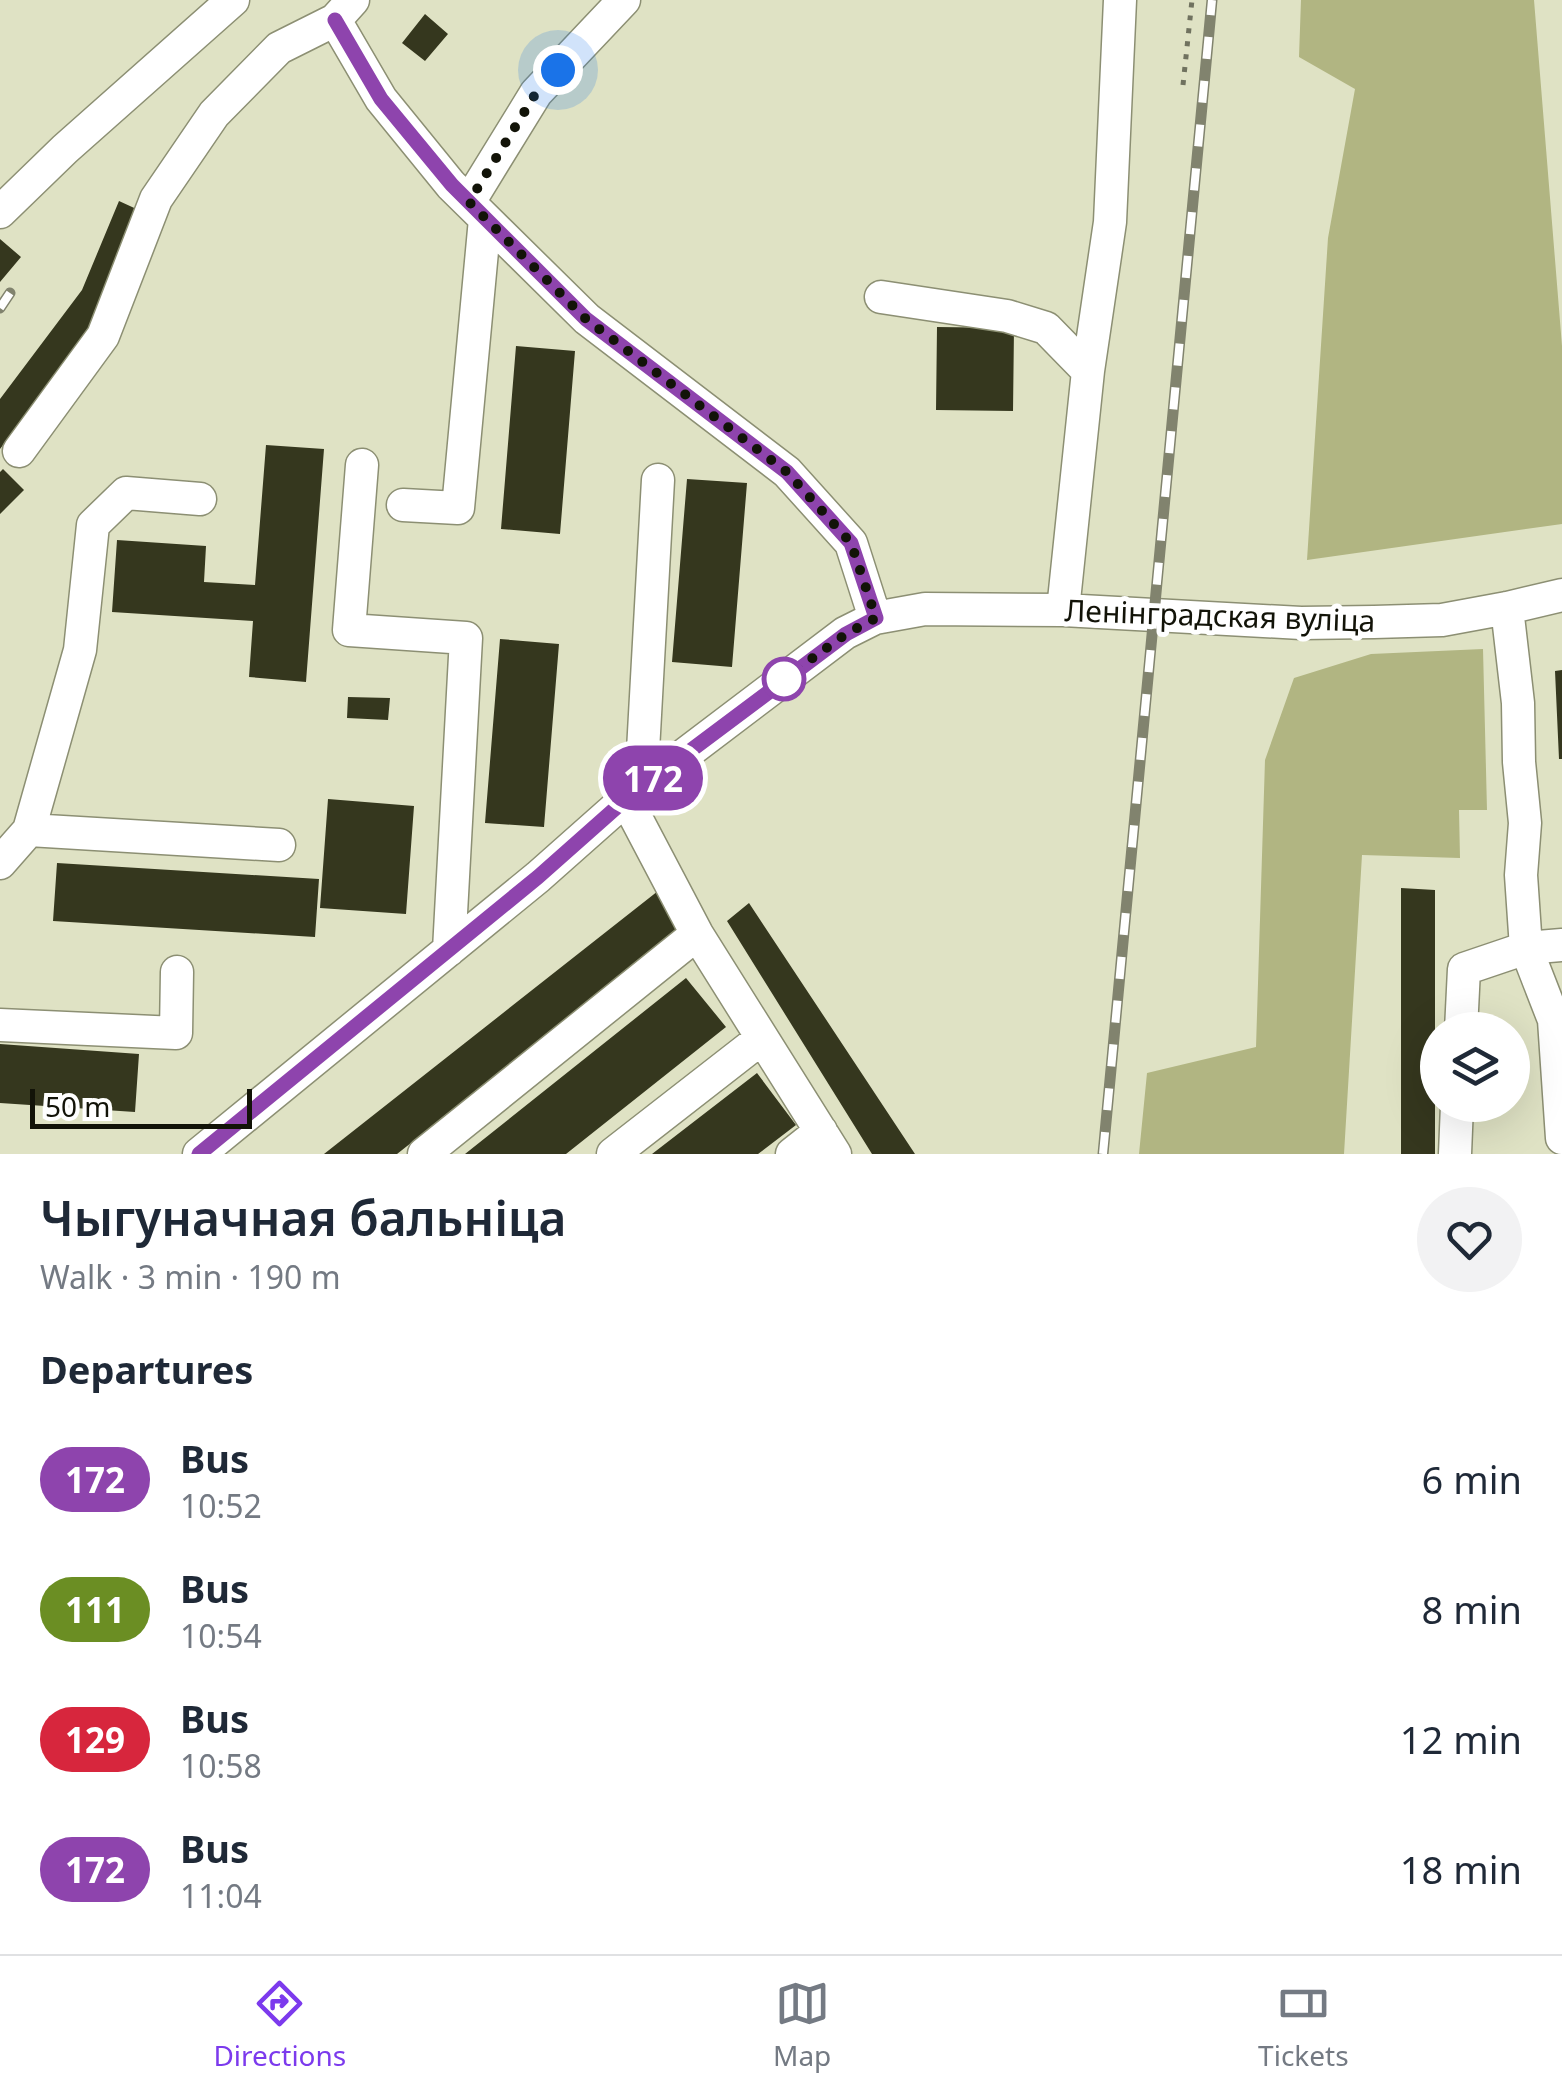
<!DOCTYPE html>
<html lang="en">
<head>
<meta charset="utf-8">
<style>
  body { margin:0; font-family:"Noto Sans",sans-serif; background:#f2f2f3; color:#1f2937; height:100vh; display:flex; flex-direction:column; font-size:38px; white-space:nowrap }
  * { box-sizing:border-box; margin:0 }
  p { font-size:32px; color:#747a83 }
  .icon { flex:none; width:55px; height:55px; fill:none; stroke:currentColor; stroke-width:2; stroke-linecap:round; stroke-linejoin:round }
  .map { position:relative; height:1154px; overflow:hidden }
  .drawer { display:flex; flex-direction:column; background:#fff; flex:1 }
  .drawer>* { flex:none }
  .badge { padding:0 20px; border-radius:32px; font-size:35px; line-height:65px }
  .fabs { position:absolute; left:1420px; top:1012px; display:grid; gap:20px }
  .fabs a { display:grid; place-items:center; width:110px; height:110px; border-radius:50%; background:#fff; box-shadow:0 10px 40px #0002; font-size:50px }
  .scale { position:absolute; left:30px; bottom:25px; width:222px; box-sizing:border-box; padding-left:10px; border:5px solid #121308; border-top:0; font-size:28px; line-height:35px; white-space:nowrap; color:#121308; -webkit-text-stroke:8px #fff; paint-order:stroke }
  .you { position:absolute; width:50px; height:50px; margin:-25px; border:8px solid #fff; border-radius:50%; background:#1a73e8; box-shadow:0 0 0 15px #1a73e833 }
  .map>.badge { position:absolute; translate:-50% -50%; box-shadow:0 0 0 5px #fff }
  h2 { padding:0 40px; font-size:38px; line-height:90px }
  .round { display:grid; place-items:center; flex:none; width:105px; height:105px; border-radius:52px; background:#f2f2f3 }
  .overview { display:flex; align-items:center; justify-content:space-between; height:170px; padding:0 40px }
  h1 { font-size:48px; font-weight:600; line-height:75px }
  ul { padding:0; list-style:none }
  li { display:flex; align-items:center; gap:30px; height:130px; padding:0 40px }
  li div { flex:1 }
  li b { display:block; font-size:38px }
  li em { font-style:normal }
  li .badge { min-width:110px; font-weight:700; text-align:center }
  .menu { display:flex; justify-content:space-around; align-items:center; height:140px; border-top:2px solid #e0e1e3; background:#fff; font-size:28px; color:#747a83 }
  .menu a { display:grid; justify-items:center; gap:5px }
  .menu .selected { color:#7c3aed }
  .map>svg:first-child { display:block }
  .green { fill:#b1b582 }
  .building { fill:#35371e }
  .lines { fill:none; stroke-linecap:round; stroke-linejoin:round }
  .minor-casing { stroke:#8c8f73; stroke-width:35 }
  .path { stroke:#70725f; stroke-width:5; stroke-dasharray:5 8; stroke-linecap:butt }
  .minor { stroke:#fff; stroke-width:32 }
  .rail-casing { stroke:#81836e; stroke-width:11 }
  .rail { stroke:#fff; stroke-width:8; stroke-dasharray:22; stroke-linecap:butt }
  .line-casing { stroke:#fff; stroke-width:22 }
  .line { stroke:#8e44ad; stroke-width:15 }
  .walk { stroke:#121308; stroke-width:10; stroke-dasharray:0 18 }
  .stop-dot { fill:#fff; stroke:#8e44ad; stroke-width:5 }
  .labels { text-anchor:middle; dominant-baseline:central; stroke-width:10; stroke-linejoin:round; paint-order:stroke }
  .street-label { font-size:30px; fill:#121308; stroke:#fff }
</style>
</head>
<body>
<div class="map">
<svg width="1562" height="1154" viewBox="0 0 1562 1154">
  <rect width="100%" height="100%" fill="#dfe2c4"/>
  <!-- green -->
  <path class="green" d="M1301,0h233l28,346v178l-255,36 21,-322 27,-149 -56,-32z
    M1483,649l4,161h-28l1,48 -98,-3 -18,299h-205l8,-81 109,-26 9,-287 29,-82 77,-24z"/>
  <!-- building -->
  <path class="building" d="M425,14l23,20 -23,27 -23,-18z
    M119,201l24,11 -37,96 -106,141v-50l82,-109z
    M0,239l21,18 -21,25z
    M937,327l77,1 -1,83 -77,-1z
    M516,346l59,5 -15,183 -59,-5z
    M266,445l58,4 -18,233 -57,-5 4,-56 -141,-9 5,-72 89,6 -2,36 51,3z
    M3,469l21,21 -24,24v-42z
    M687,479l60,4 -15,184 -60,-5z
    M500,639l59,5 -15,183 -59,-4z
    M1562,670v89h-3l-4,-88z
    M348,697l42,1 -2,22 -41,-2z
    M328,799l86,7 -8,108 -86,-6z
    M57,863l262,16 -4,58 -262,-16z
    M1401,888l34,2v264h-34z
    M658,891l28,35 -289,228h-73z
    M749,903l166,251h-43l-145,-233z
    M686,978l40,49 -160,127h-101z
    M0,1044l139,10 -4,58 -135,-9z
    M757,1073l39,52 -38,29h-106z"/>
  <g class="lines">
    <defs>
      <path id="minor" d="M335,20l46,79 70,86 136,134 200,153 64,71 24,75
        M469,202l67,-109 88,-93
        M0,212l65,-63 168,-149
        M881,297l126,19 39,12 42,43 -25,239
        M1088,371l22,-149 10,-222
        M19,451l84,-115 53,-137 58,-85 65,-66 56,-28 18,-20
        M362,465l-13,165 117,8 -17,312
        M403,505l55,3 27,-289
        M1507,608l11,95 1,59 6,61 -4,52 5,73 28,72 8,118
        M641,787l17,-307
        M626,799l71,135 138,220
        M29,830l250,15
        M0,863l29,-33 51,-180 13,-125 33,-32 74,6
        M0,1025l176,8 1,-61
        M1461,1030l3,-61 62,-21 36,-3
        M199,1154l339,-277 88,-78 219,-166 30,-15 50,-9 138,1 238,13 73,-1 68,-2 65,-12 55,-13
        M424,1154l273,-220
        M613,1154l149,-116
        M792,1154l29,-23
        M1455,1154l2,-49"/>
    </defs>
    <!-- minor casing -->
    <use href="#minor" class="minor-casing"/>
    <!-- path -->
    <path class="path" d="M1183,85l9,-85"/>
    <!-- minor -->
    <use href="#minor" class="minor"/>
    <defs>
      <path id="rail" d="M0,308l10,-15
        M1103,1154l109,-1154"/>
    </defs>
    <!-- rail casing -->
    <use href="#rail" class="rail-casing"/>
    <!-- rail -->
    <use href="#rail" class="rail"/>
  </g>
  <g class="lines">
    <defs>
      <path id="line" d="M199,1154l339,-277 88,-78 220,-165 30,-16 -25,-75 -64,-71 -201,-153 -134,-134 -71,-86 -46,-79"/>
    </defs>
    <!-- line casing -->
    <use href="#line" class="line-casing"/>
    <!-- line -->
    <use href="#line" class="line"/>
    <!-- walk -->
    <path class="walk" d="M558,70l-22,23 -67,109 117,117 201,153 64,71 25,75 -30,16 -65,47 3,-2"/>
  </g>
  <!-- markers -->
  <circle class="stop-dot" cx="784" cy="679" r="20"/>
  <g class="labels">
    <!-- street labels -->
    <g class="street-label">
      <text transform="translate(1220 615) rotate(2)">Ленінградская вуліца</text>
    </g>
  </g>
</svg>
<div class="fabs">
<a><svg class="icon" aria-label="layers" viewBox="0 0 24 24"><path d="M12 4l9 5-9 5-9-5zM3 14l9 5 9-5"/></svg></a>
</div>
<div class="scale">50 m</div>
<div class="you" style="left:558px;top:70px"></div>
<b class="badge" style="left:653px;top:778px;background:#8e44ad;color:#fff">172</b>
</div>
<section class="drawer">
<div class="overview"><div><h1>Чыгуначная бальніца</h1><p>Walk · 3 min · 190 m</p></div><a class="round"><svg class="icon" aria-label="heart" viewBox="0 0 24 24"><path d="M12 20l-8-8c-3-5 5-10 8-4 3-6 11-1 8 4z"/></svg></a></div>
<h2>Departures</h2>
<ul>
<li><span class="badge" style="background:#8e44ad;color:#fff">172</span><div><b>Bus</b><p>10:52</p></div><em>6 min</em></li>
<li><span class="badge" style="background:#6b8e23;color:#fff">111</span><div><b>Bus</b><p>10:54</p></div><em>8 min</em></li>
<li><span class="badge" style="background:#d7263d;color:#fff">129</span><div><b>Bus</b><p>10:58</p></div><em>12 min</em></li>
<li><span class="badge" style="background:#8e44ad;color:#fff">172</span><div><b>Bus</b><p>11:04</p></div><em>18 min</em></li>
</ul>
</section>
<nav class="menu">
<a class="selected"><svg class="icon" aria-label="directions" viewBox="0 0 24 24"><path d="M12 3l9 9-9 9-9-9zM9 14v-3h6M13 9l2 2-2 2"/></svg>Directions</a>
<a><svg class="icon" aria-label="map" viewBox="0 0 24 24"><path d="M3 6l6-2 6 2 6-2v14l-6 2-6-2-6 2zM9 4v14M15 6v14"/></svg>Map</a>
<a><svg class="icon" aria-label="tickets" viewBox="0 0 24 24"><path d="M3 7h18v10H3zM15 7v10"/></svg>Tickets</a>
</nav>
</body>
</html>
